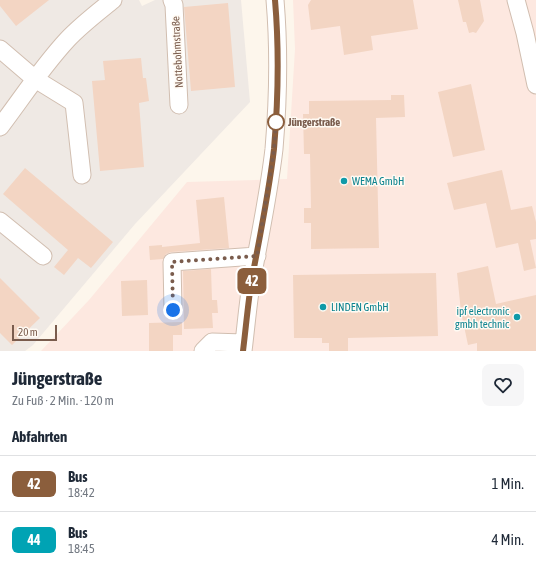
<!DOCTYPE html>
<html lang="de">
<head>
<meta charset="utf-8">
<style>
  body { margin:0; font-family:"Asap Condensed",sans-serif; background:#f6f6f7; color:#1f2937; height:100vh; display:flex; flex-direction:column; font-size:15px; white-space:nowrap }
  * { box-sizing:border-box; margin:0 }
  p { font-size:13px; color:#747a83 }
  .icon { flex:none; width:22px; height:22px; fill:none; stroke:currentColor; stroke-width:2; stroke-linecap:round; stroke-linejoin:round }
  .map { position:relative; height:351px; overflow:hidden }
  .drawer { display:flex; flex-direction:column; background:#fff; flex:1 }
  .drawer>* { flex:none }
  .badge { padding:0 8px; border-radius:6px; font-size:14px; line-height:26px }
  .scale { position:absolute; left:12px; bottom:10px; width:45px; box-sizing:border-box; padding-left:4px; border:2px solid #7a5c4d; border-top:0; font-size:11px; line-height:14px; white-space:nowrap; color:#7a5c4d; -webkit-text-stroke:3px #fffaf3; paint-order:stroke }
  .you { position:absolute; width:20px; height:20px; margin:-10px; border:3px solid #fff; border-radius:50%; background:#1a73e8; box-shadow:0 0 0 6px #1a73e833 }
  .map>.badge { position:absolute; translate:-50% -50%; box-shadow:0 0 0 2px #fff }
  h2 { padding:0 12px; font-size:15px; line-height:36px }
  .round { display:grid; place-items:center; flex:none; width:42px; height:42px; border-radius:8px; background:#f6f6f7 }
  .overview { display:flex; align-items:center; justify-content:space-between; height:68px; padding:0 12px }
  h1 { font-size:19px; font-weight:700; line-height:30px }
  ul { padding:0; list-style:none }
  li { display:flex; align-items:center; gap:12px; height:56px; padding:0 12px; border-top:1px solid #e0e1e3 }
  li div { flex:1 }
  li b { display:block; font-size:15px }
  li em { font-style:normal }
  li .badge { min-width:44px; font-weight:700; text-align:center }
  .map>svg:first-child { display:block }
  .commercial { fill:#fde8e0 }
  .industrial { fill:#efe9e4 }
  .building { fill:#f3d5c3 }
  .lines { fill:none; stroke-linecap:round; stroke-linejoin:round }
  .minor-casing { stroke:#d1beb0; stroke-width:19 }
  .minor { stroke:#fff; stroke-width:17 }
  .line-casing { stroke:#fff; stroke-width:9 }
  .line { stroke:#8b5e3c; stroke-width:6 }
  .walk { stroke:#7a5c4d; stroke-width:4; stroke-dasharray:0 7.2 }
  .stop-dot { fill:#fff; stroke:#8b5e3c; stroke-width:2 }
  .culture-dot { fill:#0f9aa8; stroke:#fffaf3; stroke-width:1.5 }
  .labels { text-anchor:middle; dominant-baseline:central; stroke-width:3; stroke-linejoin:round; paint-order:stroke }
  .street-label { font-size:11px; fill:#7a5c4d; stroke:#fffaf3 }
  .stop-label { font-size:11px; font-weight:bold; fill:#7a5c4d; stroke:#fffaf3; text-anchor:start }
  .culture-label { font-size:11px; fill:#0d838f; stroke:#fffaf3; text-anchor:start }
</style>
</head>
<body>
<div class="map">
<svg width="536" height="351" viewBox="0 0 536 351">
  <rect width="100%" height="100%" fill="#fdf6ec"/>
  <!-- commercial -->
  <path class="commercial" d="M293,0h243v351h-495l48,-51 98,-118 100,-3 8,-130z"/>
  <!-- industrial -->
  <path class="industrial" d="M0,0h139l3,6 13,-6h86l9,102 -115,122 -102,121 -8,6h-25z"/>
  <!-- building -->
  <path class="building" d="M0,0h49l-33,26 -16,-20z
    M311,0h102l5,29 -47,7 2,14 -29,5 -4,-29 -29,4 -3,-25z
    M458,0h22l4,21 -8,12 -3,-1 -4,1 -3,-11h-3z
    M228,3l7,84 -44,4 -7,-84z
    M141,58l2,20h3l3,23 -10,2 5,64 -44,4 -8,-90 13,-1 -2,-19z
    M471,84l14,66 -32,7 -15,-65z
    M391,95h13l1,22 -29,1 3,130 -68,1v-26h-7v-15h7l-1,-54h-6l-1,-40h6v-13l82,-1z
    M25,168l88,74 -22,26 -13,-10 -14,17 -10,-8 14,-17 -65,-56z
    M502,170l9,40 21,-4 4,16v17l-6,1 6,28 -12,3 -6,-28 -22,5 -10,-45 -32,7 -7,-27z
    M224,197l5,51 -58,4 -5,2 -3,5 -13,1 -1,-14 13,-1v2l38,-4 -4,-43z
    M488,266l8,38 40,-9v56h-59v-8l-9,2 -7,-33 -4,-39z
    M211,269l1,31h5l1,13h-6l1,15 -29,1 -1,-58z
    M436,273l2,63 -90,2v13h-19v-8h-7v-5h-28l-1,-63z
    M0,278l40,40 -28,27 -12,-12z
    M147,280l1,35 -26,1 -1,-35z
    M182,322v13h-9v16h-24v-28z"/>
  <g class="lines">
    <defs>
      <path id="minor" d="M172,0l2,5 5,100
        M516,0l9,33 11,52
        M0,49l35,30 39,24 8,72
        M0,127c22,-29 42,-60 67,-87 14,-15 30,-27 46,-40
        M0,221l43,35
        M173,310l-1,-48 85,-6
        M203,351l9,-9 32,1
        M243,351c3,-24 5,-49 9,-73 8,-42 17,-86 22,-129 4,-47 5,-102 1,-149"/>
    </defs>
    <!-- minor casing -->
    <use href="#minor" class="minor-casing"/>
    <!-- minor -->
    <use href="#minor" class="minor"/>
  </g>
  <g class="lines">
    <defs>
      <path id="line" d="M243,351c3,-24 5,-49 9,-73 8,-42 17,-86 22,-129 4,-47 5,-102 1,-149"/>
    </defs>
    <!-- line casing -->
    <use href="#line" class="line-casing"/>
    <!-- line -->
    <use href="#line" class="line"/>
    <!-- walk -->
    <path class="walk" d="M173,310l-1,-48 85,-6 17,-106 2,-30v2"/>
  </g>
  <!-- markers -->
  <circle class="stop-dot" cx="276" cy="122" r="8"/>
  <g class="culture-dot">
    <circle cx="344" cy="181" r="4"/>
    <circle cx="323" cy="307" r="4"/>
    <circle cx="517" cy="317" r="4"/>
  </g>
  <g class="labels">
    <!-- street labels -->
    <g class="street-label">
      <text transform="translate(177 52) rotate(-93)">Nottebohmstraße</text>
    </g>
    <!-- stop labels -->
    <g class="stop-label">
      <text x="288" y="122">Jüngerstraße</text>
    </g>
    <!-- culture labels -->
    <g class="culture-label">
      <text x="352" y="181">WEMA GmbH</text>
      <text x="331" y="307">LINDEN GmbH</text>
      <text x="509" y="311" text-anchor="end">ipf electronic<tspan x="509" dy="13">gmbh technic</tspan></text>
    </g>
  </g>
</svg>
<div class="scale">20 m</div>
<div class="you" style="left:173px;top:310px"></div>
<b class="badge" style="left:252px;top:281px;background:#8b5e3c;color:#fff">42</b>
</div>
<section class="drawer">
<div class="overview"><div><h1>Jüngerstraße</h1><p>Zu Fuß · 2 Min. · 120 m</p></div><a class="round"><svg class="icon" aria-label="heart" viewBox="0 0 24 24"><path d="M12 20l-8-8c-3-5 5-10 8-4 3-6 11-1 8 4z"/></svg></a></div>
<h2>Abfahrten</h2>
<ul>
<li><span class="badge" style="background:#8b5e3c;color:#fff">42</span><div><b>Bus</b><p>18:42</p></div><em>1 Min.</em></li>
<li><span class="badge" style="background:#00a3b4;color:#fff">44</span><div><b>Bus</b><p>18:45</p></div><em>4 Min.</em></li>
</ul>
</section>
</body>
</html>
